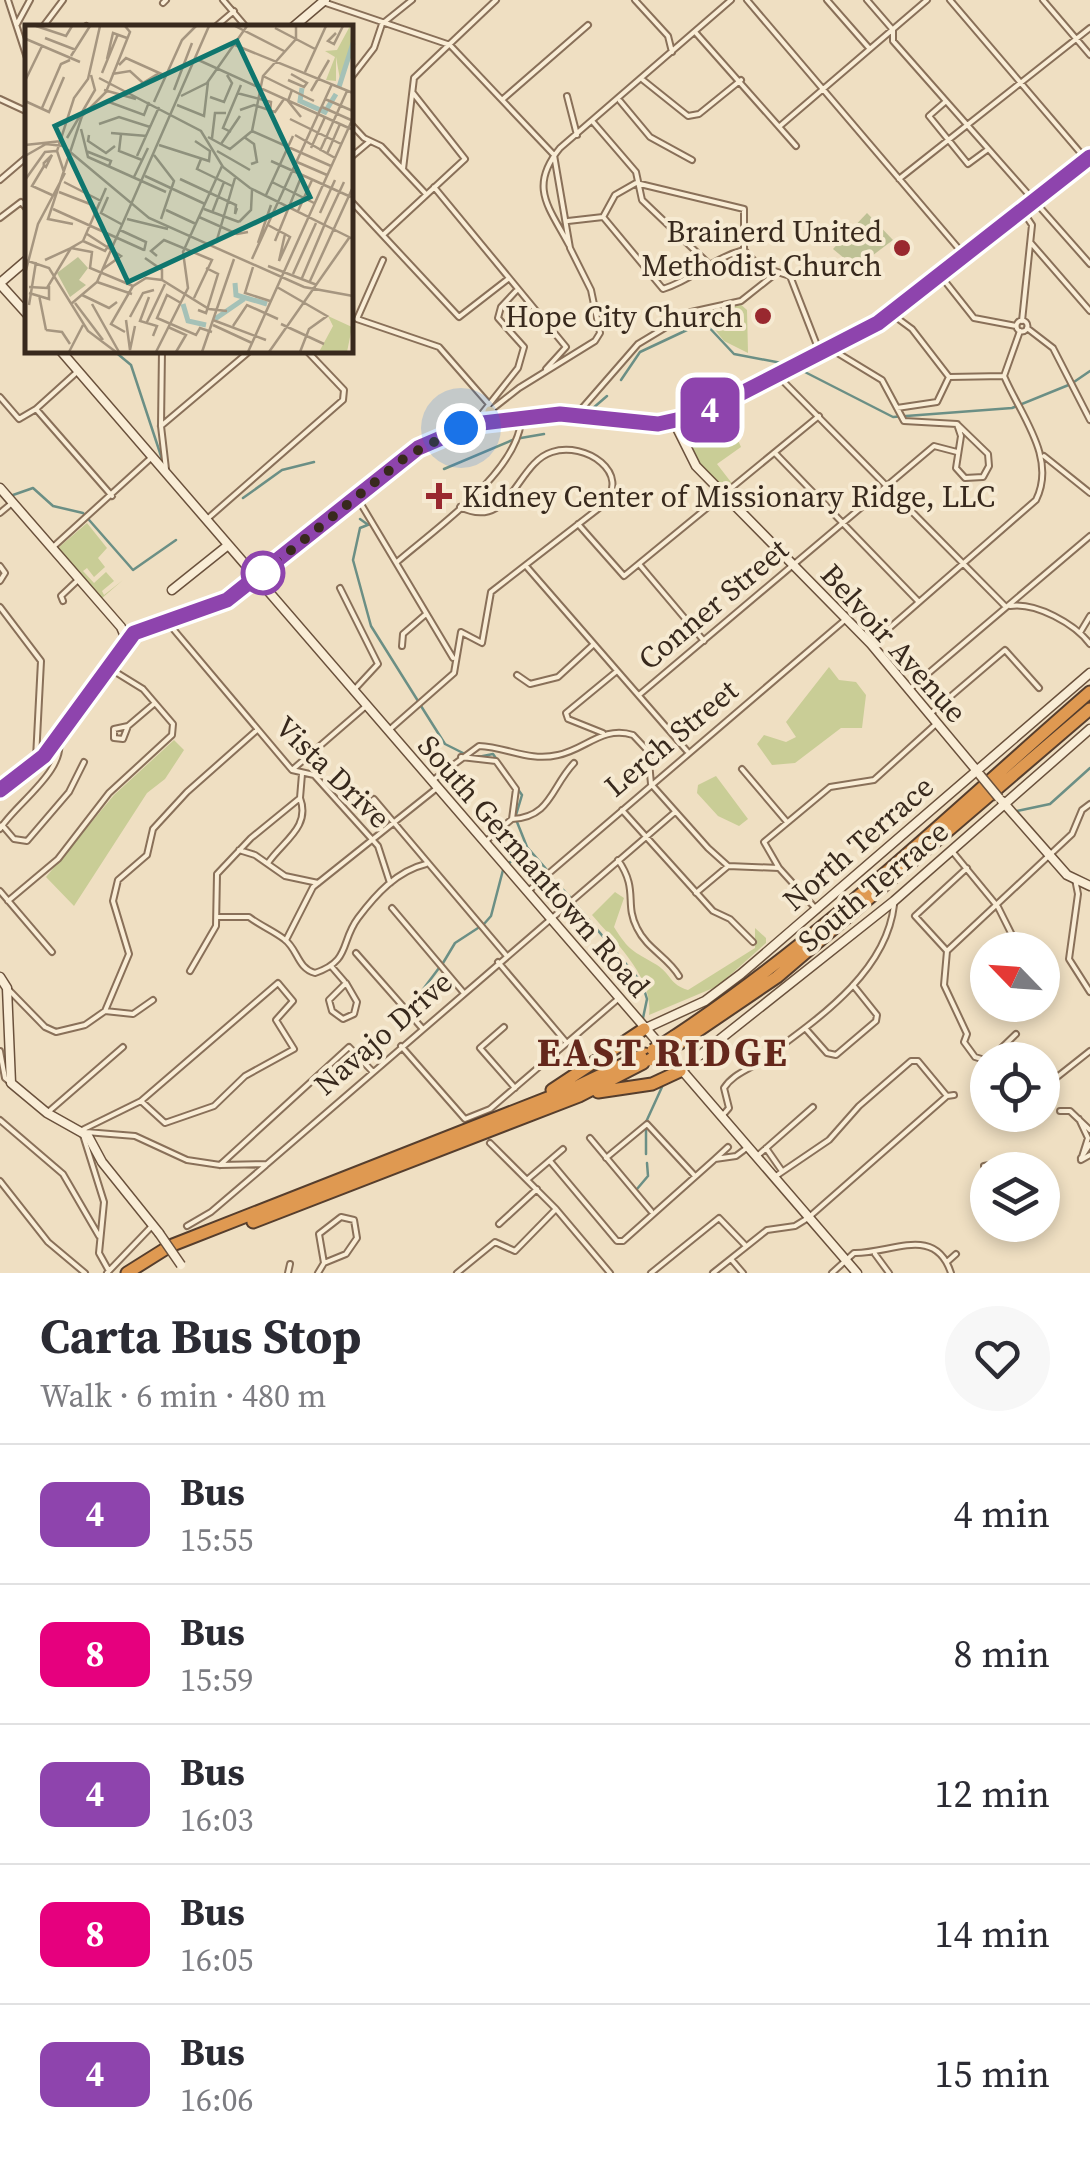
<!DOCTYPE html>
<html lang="en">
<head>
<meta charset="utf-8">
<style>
  body { margin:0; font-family:"Source Serif 4",serif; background:#f7f7f7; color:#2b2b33; height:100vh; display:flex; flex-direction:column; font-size:38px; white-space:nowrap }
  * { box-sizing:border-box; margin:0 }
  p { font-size:32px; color:#7c7c81 }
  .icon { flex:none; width:55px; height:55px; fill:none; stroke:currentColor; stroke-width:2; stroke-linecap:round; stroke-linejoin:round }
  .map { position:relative; height:1273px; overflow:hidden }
  .sheet { display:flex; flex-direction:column; background:#fff; flex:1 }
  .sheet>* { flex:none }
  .badge { padding:0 20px; border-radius:15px; font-size:35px; line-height:65px }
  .needle { width:65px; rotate:295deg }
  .tools { position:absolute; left:970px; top:932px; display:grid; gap:20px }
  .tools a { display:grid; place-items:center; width:90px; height:90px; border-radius:50%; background:#fff; box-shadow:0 5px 15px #0003; font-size:50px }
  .you { position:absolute; width:50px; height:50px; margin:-25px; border:8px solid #fff; border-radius:50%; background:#1a73e8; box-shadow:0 0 0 15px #1a73e833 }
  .map>.badge { position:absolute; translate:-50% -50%; box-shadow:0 0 0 5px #fff }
  .round { display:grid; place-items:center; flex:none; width:105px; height:105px; border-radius:52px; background:#f7f7f7 }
  .head { display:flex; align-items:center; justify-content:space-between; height:170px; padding:0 40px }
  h1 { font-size:48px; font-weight:700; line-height:75px }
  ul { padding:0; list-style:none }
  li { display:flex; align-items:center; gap:30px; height:140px; padding:0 40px; border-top:2px solid #e1e1e2 }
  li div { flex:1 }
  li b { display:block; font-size:38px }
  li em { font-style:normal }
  li .badge { min-width:110px; font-weight:700; text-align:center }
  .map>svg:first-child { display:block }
  .green { fill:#c9cd96 }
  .cemetery { fill:#bec195 }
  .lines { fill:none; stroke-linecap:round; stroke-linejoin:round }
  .stream { stroke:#6b8f85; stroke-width:2.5 }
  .street-casing { stroke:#897059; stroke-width:8 }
  .secondary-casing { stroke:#6a513c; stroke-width:11 }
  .primary-casing { stroke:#563e2d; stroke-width:12 }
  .highway-casing { stroke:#563e2d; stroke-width:15 }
  .street { stroke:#f9edd6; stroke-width:4 }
  .secondary { stroke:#f9edd6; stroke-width:8 }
  .primary { stroke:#f2d299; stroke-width:9 }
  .highway { stroke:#df9951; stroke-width:11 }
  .secondary-bridge-casing { stroke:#6a513c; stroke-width:11; stroke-linecap:butt }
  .highway-bridge-casing { stroke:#563e2d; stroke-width:15; stroke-linecap:butt }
  .secondary-bridge { stroke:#f9edd6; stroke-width:8 }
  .highway-bridge { stroke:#df9951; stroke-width:11 }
  .line-casing { stroke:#fff; stroke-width:22 }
  .line { stroke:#8e44ad; stroke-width:15 }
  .walk { stroke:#38291d; stroke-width:10; stroke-dasharray:0 18 }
  .poi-dot { fill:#99282f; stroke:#f6ead2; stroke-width:4 }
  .stop-dot { fill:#fff; stroke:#8e44ad; stroke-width:5 }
  .labels { text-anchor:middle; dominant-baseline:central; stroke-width:8; stroke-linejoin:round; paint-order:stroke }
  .poi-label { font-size:30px; fill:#38291d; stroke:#f6ead2; text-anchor:end }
  .street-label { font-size:30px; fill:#38291d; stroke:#f6ead2 }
  .district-label { font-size:40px; font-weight:bold; letter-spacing:2.5px; fill:#65281c; stroke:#f6ead2 }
  .inset-river { fill:none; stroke:#a5c1b7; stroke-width:5 }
  .inset-road { fill:none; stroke:#a69680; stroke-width:2.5 }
  .view { fill:#0f766e; fill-opacity:0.15; stroke:#0f766e; stroke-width:5 }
  .inset-edge { fill:none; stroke:#38291d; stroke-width:5 }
</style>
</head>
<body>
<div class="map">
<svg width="1090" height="1273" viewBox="0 0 1090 1273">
  <rect width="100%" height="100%" fill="#efdfc2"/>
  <!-- green -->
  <path class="green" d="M739,303l8,7 1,43 -24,-12 -24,-30z
    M724,409l17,38 -24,17 17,22 -8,5 -27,-26 -19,-35z
    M87,523l20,25 -9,10 7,9 -11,10 -7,-9 -4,3 11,12 12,-11 8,9 -12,10 2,4 19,-15 -22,19 -43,-51z
    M829,667l10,13 17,2 10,13 -4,33h-21l-46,35 -23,2 -15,-21 7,-9 22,7 10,-5 -10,-15z
    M174,740l10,10 -19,29 -18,14 -73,113 -28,-29 68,-82z
    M716,776l32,43 -9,7 -21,-10 -21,-23 1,-8z
    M615,892l9,6 -10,29c15,24 19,24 43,38 14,9 13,20 31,25l67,-42v-20l11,10v5l-48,43 -69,29c5,-37 -34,-73 -57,-100z"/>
  <!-- cemetery -->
  <path class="cemetery" d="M867,213l26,27 -37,28 -23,-19z"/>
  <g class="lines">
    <!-- stream -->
    <path class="stream" d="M26,305h2
      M113,350l18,15 31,94
      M799,369l94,48 119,-9 59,-24 19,-13
      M621,380l19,-28 64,-30 30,32 58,11
      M592,409l15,-13
      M444,469l71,-30 29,-5
      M13,495l20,-7 20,18 30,7 50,57 43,-30
      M243,498l39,-28 32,-8
      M360,519l7,5
      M370,524l-10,4 -7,32 18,66 47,75
      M421,706l24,38 18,9
      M478,757l15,-3 29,41 -6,20
      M1017,811l33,-7 40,-36
      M517,822l10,25 20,23
      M509,863l17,-14
      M550,876l21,22
      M574,902l68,81 5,16 -4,19
      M484,924l7,-8 12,-46
      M443,963l12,-20 23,-15
      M417,1013l1,-17 21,-28
      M646,1122l16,-35
      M646,1127v27
      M637,1189l11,-13 -1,-13"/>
    <defs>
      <path id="street" d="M8,0l20,61
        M223,0l24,28
        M635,0l33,36 4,16
        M747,0l218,256
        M827,0l42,48
        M867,0l26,30v11l197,223
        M950,0l140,164
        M1043,0l47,55
        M163,3l3,-3
        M326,3l124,42 104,110 16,93 21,42 9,43 -5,8 -76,47 -42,33
        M17,24l13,-24
        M86,26l1,2
        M42,28l21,-28
        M214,28l20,-17
        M696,33l100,113
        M350,79l24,-31 8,-24 30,-24
        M643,80l45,36 11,-2 42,-34
        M567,96l10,39
        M0,99l28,13
        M503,99l85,-74
        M620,101l30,36 42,23
        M945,102l-16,14 39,48 19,-14
        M593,122l43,50 6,28 68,65
        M350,123l14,15 17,8 45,48
        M780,126l147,-126
        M350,158l19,-16
        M403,169l11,-91 82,-78
        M899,179l191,-151
        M0,180l28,-24
        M434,187l132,160 -20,22
        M350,200l109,117 49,-38
        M0,218l21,-16 7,8
        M604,218l59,71c32,-10 49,-31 81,-39
        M568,221l35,-4 12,-22 21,-12 108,26v41l15,16 31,10 30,77
        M384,234l81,-75 -52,-66
        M1031,243l59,68
        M569,245c-20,-38 -41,-58 -9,-97l171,-148
        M383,260l-26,59 82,28 49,56
        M940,275l34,43 42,8
        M893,315l19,14 37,48 55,-1
        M1016.5 326a5.5 5.5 0 1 1 11 0a5.5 5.5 0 1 1-11 0Z
        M1022,321l10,-96 -10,-15
        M1027,328l26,20 37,72
        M831,349l51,31 22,41 53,3
        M162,350l-1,76 5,43
        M778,376l228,231
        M1004,376l16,-45
        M0,397l19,22 17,-10 76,87
        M897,408l40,-6 12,-25
        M36,409l41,-37
        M577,414l61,-70 53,-32 50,-11 34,-27
        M480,416l38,-48 6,-21 -26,-29 3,-11 15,-16
        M957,424l31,30 1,12 -6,11 -18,1 -9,-10 5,-32z
        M161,426l90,-76
        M775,453l143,148
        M1044,456l46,37
        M358,499l95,159
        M0,513l12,-10
        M206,520l137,-120 1,-10 -38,-40
        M578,524l46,52 195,-160
        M52,548l100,-91
        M397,562c38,-33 118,-88 124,-140
        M639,564l65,77
        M0,566l5,7 -5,8
        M526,566l161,185
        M340,588l38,76 -25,27
        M63,601l-2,-5 18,-17
        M1010,606c26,-4 65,18 80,38
        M0,607l41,54 -5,97
        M169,624l123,146 22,5 64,71 12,37
        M1081,631l9,-15
        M871,644l165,-144c21,-42 -15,-84 -32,-124
        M402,646l1,-12 23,-20
        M517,675l13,9 28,-7 36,-33
        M911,688l179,-152
        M639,695l295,-249 23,6
        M930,714l75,-64 34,38
        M388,731l66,-58 7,-41 21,11 9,-51 112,-87c30,-32 -18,-64 -51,-53 -36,11 -41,80 -92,55
        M603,733l-35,-14 -2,-6 51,-42
        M114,738v-9l14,-3 27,-23
        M114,738l9,1 5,-13
        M461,757l35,4 20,28 -4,30 -26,22
        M742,769l45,53
        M292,770l74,-64
        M433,780l46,-34c28,1 50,16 79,9 27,-5 45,-30 75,-20l15,16 3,33 57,64 20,18 51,2 38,42
        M374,799l132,156
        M622,810l91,101 17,8 23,23
        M512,819c39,-2 39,-32 62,-56
        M2,825l12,14 13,2 42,-49 15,-30
        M0,829c15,-25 69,-60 58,-92
        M239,850l16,5 30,21 33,7
        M952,851l46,56 18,36
        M618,860c21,30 6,43 19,68 10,21 31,29 42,48
        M268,863c15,-22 43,-36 32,-65
        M779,868l-15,-26 66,-55 44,-7 62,-56
        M1075,879l3,15 -9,65 21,33
        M0,891l52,61
        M527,892l319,-273
        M696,893l31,-26
        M8,901l50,-42 51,-66 63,-58 1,-11 -30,-35 -34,-21
        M392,908l71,84
        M218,917h31c12,9 23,13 35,22 14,10 13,29 31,34 36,-12 25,-31 43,-55 18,-24 39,-47 68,-54
        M286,940l27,-53 124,-99
        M1013,950l3,-7 4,7
        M947,951l-32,-35 52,-48
        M356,953l66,75
        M498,962l68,80
        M331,966l13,15
        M190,971l26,-45 1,-52 34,-36 49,-40 2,-24
        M346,983l11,19 -3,12 -11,5 -11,-8 -3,-11z
        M7,988l38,39 11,5 29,-7 20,-14 24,-57 -16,-53 5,-21 29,-25 6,-26 34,-37 70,-62
        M1030,1005h6
        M105,1011l28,3 20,-14
        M504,1027l-24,21 35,40
        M805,1028l22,25 9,2 40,-34 1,-6 -24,-30
        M401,1046l64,73 25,-10 128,-110
        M0,1051l5,27 6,5
        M989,1060l27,-26
        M988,1061l-13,-4 -11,-15 3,-8 -23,-49 3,-34 125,-117 10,-24 8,-6
        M1042,1089l48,-38
        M1060,1111h10l20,19
        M47,1113l76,-66
        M722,1116l7,-8 -5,-20c9,-14 24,-18 37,-27 52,-39 125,-86 133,-156
        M1079,1119l9,19 -7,22
        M0,1120l63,54 36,62
        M82,1130l59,-29 137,-118 15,18 -17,19 18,29 -49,27 -31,30 -49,17 -24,-22
        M86,1132l49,4 52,24 33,5 47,-1 408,-352
        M83,1135l21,67 -5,51 10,18
        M590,1138l61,73
        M490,1143l66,66 54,64
        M766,1148l16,23
        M756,1157l57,-50
        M606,1158l41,-34 48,52
        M1081,1158l9,-14
        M715,1159l13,-12
        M1081,1160l9,-5
        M550,1161l67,80h6l92,-82 21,-3 12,-9
        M220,1165l129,-118 24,25
        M984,1166l34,-7
        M776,1176l53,-36 30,-34 52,-45h7l29,35 7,-1
        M528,1179l35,-30
        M0,1181l48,61 37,31
        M341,1217l13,3 3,18 -11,16 -22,9 -5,-29z
        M499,1224l38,-35
        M187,1226l24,-14 55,-47
        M875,1254l14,19
        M731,1259l12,14
        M947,1262l9,-8
        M107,1273l45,-47
        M288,1273l2,-9
        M318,1273l6,-10
        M457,1273l38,-31 20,9 41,-42
        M651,1273l68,-55 26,27
        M713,1273l54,-43 28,-4 13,-8 139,-122
        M832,1273l22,-20c37,1 81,-29 97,20"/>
      <path id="secondary" d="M292,28l33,-28
        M0,283l28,-24
        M0,284l28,31
        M60,350l797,923
        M674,422l22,44 175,178 106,127
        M0,488l121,139 6,14
        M172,590l55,-44
        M1002,801l65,74 23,11
        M0,977l7,11 4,95 36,30 41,23 14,26 57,71
        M644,1029l61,-28 36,-27 349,-301
        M680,1071l214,-170 196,-172"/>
      <path id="primary" d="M490,411l10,11
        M0,790l43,-35 91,-122 93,-33 192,-152 55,-24 98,-10 92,10 35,-9 179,-92 212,-166"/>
      <path id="highway" d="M675,1036c150,-99 279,-226 415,-344
        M680,1043l97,-66 313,-268
        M552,1090l92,-61
        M598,1092l54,-8 28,-13
        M253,1222l326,-126 64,-33
        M127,1273l43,-27 408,-160 67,-32"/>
    </defs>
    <!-- street casing -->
    <use href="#street" class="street-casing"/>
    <!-- secondary casing -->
    <use href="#secondary" class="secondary-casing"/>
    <!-- primary casing -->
    <use href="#primary" class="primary-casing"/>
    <!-- highway casing -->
    <use href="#highway" class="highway-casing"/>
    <!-- street -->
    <use href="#street" class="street"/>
    <!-- secondary -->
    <use href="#secondary" class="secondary"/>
    <!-- primary -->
    <use href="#primary" class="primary"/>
    <!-- highway -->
    <use href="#highway" class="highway"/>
    <defs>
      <path id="secondary-bridge" d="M980,775l19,23
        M159,1233l22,32"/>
      <path id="highway-bridge" d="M653,1050l22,-14
        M649,1060l31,-17"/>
    </defs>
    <!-- secondary-bridge casing -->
    <use href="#secondary-bridge" class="secondary-bridge-casing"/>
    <!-- highway-bridge casing -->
    <use href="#highway-bridge" class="highway-bridge-casing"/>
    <!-- secondary-bridge -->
    <use href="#secondary-bridge" class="secondary-bridge"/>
    <!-- highway-bridge -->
    <use href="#highway-bridge" class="highway-bridge"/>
  </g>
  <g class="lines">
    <defs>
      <path id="line" d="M0,790l44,-34 90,-123 93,-33 191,-152 56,-24 86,-10 98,10 41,-9 179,-92 212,-166"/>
    </defs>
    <!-- line casing -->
    <use href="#line" class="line-casing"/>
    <!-- line -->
    <use href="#line" class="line"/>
    <!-- walk -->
    <path class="walk" d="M263,573l144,-117 54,-28"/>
  </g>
  <!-- markers -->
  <g class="poi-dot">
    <circle cx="902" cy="248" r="10"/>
    <circle cx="763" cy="316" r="10"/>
    <path d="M434 481h10v10h10v10h-10v10h-10v-10h-10v-10h10z"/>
  </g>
  <circle class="stop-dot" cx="263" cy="573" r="20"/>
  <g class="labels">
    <!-- poi labels -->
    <g class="poi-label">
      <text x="882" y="231">Brainerd United<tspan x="882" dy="34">Methodist Church</tspan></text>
      <text x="743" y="316">Hope City Church</text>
      <text x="462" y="496" text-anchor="start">Kidney Center of Missionary Ridge, LLC</text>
    </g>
    <!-- street labels -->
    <g class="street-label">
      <text transform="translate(713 604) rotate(-40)">Conner Street</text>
      <text transform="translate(894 643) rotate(48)">Belvoir Avenue</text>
      <text transform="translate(671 738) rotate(-40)">Lerch Street</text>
      <text transform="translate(333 772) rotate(44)">Vista Drive</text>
      <text transform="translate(858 843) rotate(-41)">North Terrace</text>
      <text transform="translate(534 866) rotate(49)">South Germantown Road</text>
      <text transform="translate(873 886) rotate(-40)">South Terrace</text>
      <text transform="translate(383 1033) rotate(-41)">Navajo Drive</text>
    </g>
    <!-- district labels -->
    <g class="district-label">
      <text x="663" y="1052">EAST RIDGE</text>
    </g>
  </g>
  <!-- overview -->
  <g transform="translate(25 25)">
    <rect width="328" height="328" fill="#efdfc2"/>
    <path d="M325,1l2,28 -11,31 -5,-28v24l-10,-1 9,-23 -10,-6 12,-1zM303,291l24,11 -5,25h-28l14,-26z" fill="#c9cd96"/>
    <path d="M53,232l10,11 -9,12 7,5 -16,12 -13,-24z" fill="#bec195"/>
    <path class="inset-river" d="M314,62l14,-44M277,63l-2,13 25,11 11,-18M210,258l1,12 31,9M158,279l5,17 18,4M190,294l29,-20"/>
    <path class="inset-road" d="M11,1l30,10 6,-10M210,1l51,26M250,3l40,21M311,8l-8,8 6,3 9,-18M20,13l31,12M1,14l54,23M210,20l118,48M46,31l19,-30M169,33l157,71M82,34l6,-26 14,5M94,40l7,-7 40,18M280,47l21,-46M77,48l16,-39M87,49l18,-3 13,12 16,-10M238,51l51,25M74,53l102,53 22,36 27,21 103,51M263,55l16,7 3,-4 -16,-9M0,56l17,-35M79,65l32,9M149,65l18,-47M267,65l-4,11 13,16M286,66l18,-31M212,68l34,9 -1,10M156,71l26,-13 40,-57M185,72l14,5 8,-19 -5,-8M300,74l28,12M0,76l24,11 15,-35M84,77l35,13 5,-13M129,77l28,-62 14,-14M152,80l27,11 4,-34M297,82l29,13M17,83l19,-44 9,-4M215,85l14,-5 21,7 9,-13M265,94l51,25M74,99l20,-7 31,10M56,104l7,28 78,35M227,106l79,35M206,107l-8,-4 18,-43M86,108l36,3M96,109l-2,17 23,9M64,110l-1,6 18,12 9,-7M270,110l40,23M183,112l22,12 22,-18 11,-55 33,-37v-13M219,112l10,7 3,18 -6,2M42,113l28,-48 -4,-15M187,113l3,-25h11M196,119l19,-28M0,120l37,-4M134,120l50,16 1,-10 -15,-10M286,123l14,-31M61,126l25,10 -2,5M192,126l33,19M295,126l27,-60M302,129l13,-30M129,130l20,26 -13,38M0,131l21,-12 17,2 86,72 155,69 49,9M112,131l22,-49M176,134l-4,10 35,17M246,136l80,36M272,137l30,13M18,139l3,3 6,-12 -9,9M19,141l-12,20 20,9M39,147l-7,-21 17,-53 14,-19 12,-53M120,151l60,28M109,152l14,-29M155,154l56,26 -1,9 2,-6M0,155l20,-28 11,-1M39,157l37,19M247,157l42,21M34,167l31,12M241,170l27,-59M83,172l-7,16 22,12M28,184l91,41M179,184l35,13M141,185l30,14M273,186l14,-31M187,188l12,-31M295,188l15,-33M174,192l38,17 11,-2M102,194l41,10M214,197l12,-12 1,-20M48,199l-25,-5 34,-103 24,-24 24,-60 -5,-6M243,200l11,6 6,3 5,3 -11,24 6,-27M299,200l20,-43M95,205l26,12 -2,9M62,209l34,22 -18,13M58,216l22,10 4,-6M250,216l27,-66M191,218l19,-65M233,218l13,-38M132,231l-6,-5 13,-11 48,20 -18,38M120,233l17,12v10M227,234l80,-175M0,235l24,8 39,63 28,21M20,235l26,-12 21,4 -2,16 43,18 13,-8 16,2 47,29 18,2M243,241l49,19M228,242l-8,26 25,8M0,249l13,-50 27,-51M268,249l23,-51M277,253l22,-52M285,256l43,-94M72,257l35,12M4,262l18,1 24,-40 12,-7 23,-53M252,262l50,29 -18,13 -9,23M4,268l20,6v-13M14,270l7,35M57,270l27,13 8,-6M124,272l-9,24 17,5 -4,10M50,278l28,37M156,278l-14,-8 -10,23 39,17 4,-7 12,4M46,279l26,-22 112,-256M67,279l27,48M4,280l7,-43M173,285l8,3 12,-39 -12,-6M105,292l13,-24 11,-3M101,295l4,30 5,-24M188,295l53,20M122,297l18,-38M256,299l43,20M188,300l39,18M208,301l14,-21 31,14M143,302l18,8 -10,17M21,305l16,2 8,12M100,307l-14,-8 22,-38M44,327l14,-27M131,327l32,-64 -5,-36 39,-86M177,327l32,-93M223,327l105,-234M244,327l80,-114"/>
    <path class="view" d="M212,16l73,156 -182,85 -73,-156z"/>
    <rect width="328" height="328" class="inset-edge"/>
  </g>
</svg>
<div class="tools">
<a><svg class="needle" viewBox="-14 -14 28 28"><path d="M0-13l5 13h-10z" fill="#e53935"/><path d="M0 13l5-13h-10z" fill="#7c7c81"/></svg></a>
<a><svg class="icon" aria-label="locate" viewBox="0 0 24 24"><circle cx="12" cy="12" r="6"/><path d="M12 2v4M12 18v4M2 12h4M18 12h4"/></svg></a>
<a><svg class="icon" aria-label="layers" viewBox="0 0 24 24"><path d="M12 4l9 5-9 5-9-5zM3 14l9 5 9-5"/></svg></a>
</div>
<div class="you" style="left:461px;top:428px"></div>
<b class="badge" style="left:710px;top:410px;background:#8e44ad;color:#fff">4</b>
</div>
<section class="sheet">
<div class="head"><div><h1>Carta Bus Stop</h1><p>Walk · 6 min · 480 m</p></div><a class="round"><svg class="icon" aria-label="heart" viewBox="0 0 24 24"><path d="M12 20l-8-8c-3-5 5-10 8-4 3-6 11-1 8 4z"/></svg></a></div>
<ul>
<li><span class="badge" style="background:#8e44ad;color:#fff">4</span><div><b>Bus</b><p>15:55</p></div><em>4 min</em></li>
<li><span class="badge" style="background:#e6007e;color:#fff">8</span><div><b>Bus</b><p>15:59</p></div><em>8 min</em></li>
<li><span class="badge" style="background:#8e44ad;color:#fff">4</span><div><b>Bus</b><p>16:03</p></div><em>12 min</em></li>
<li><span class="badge" style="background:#e6007e;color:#fff">8</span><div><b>Bus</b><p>16:05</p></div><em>14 min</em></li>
<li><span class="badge" style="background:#8e44ad;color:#fff">4</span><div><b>Bus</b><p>16:06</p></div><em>15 min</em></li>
</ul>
</section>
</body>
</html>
